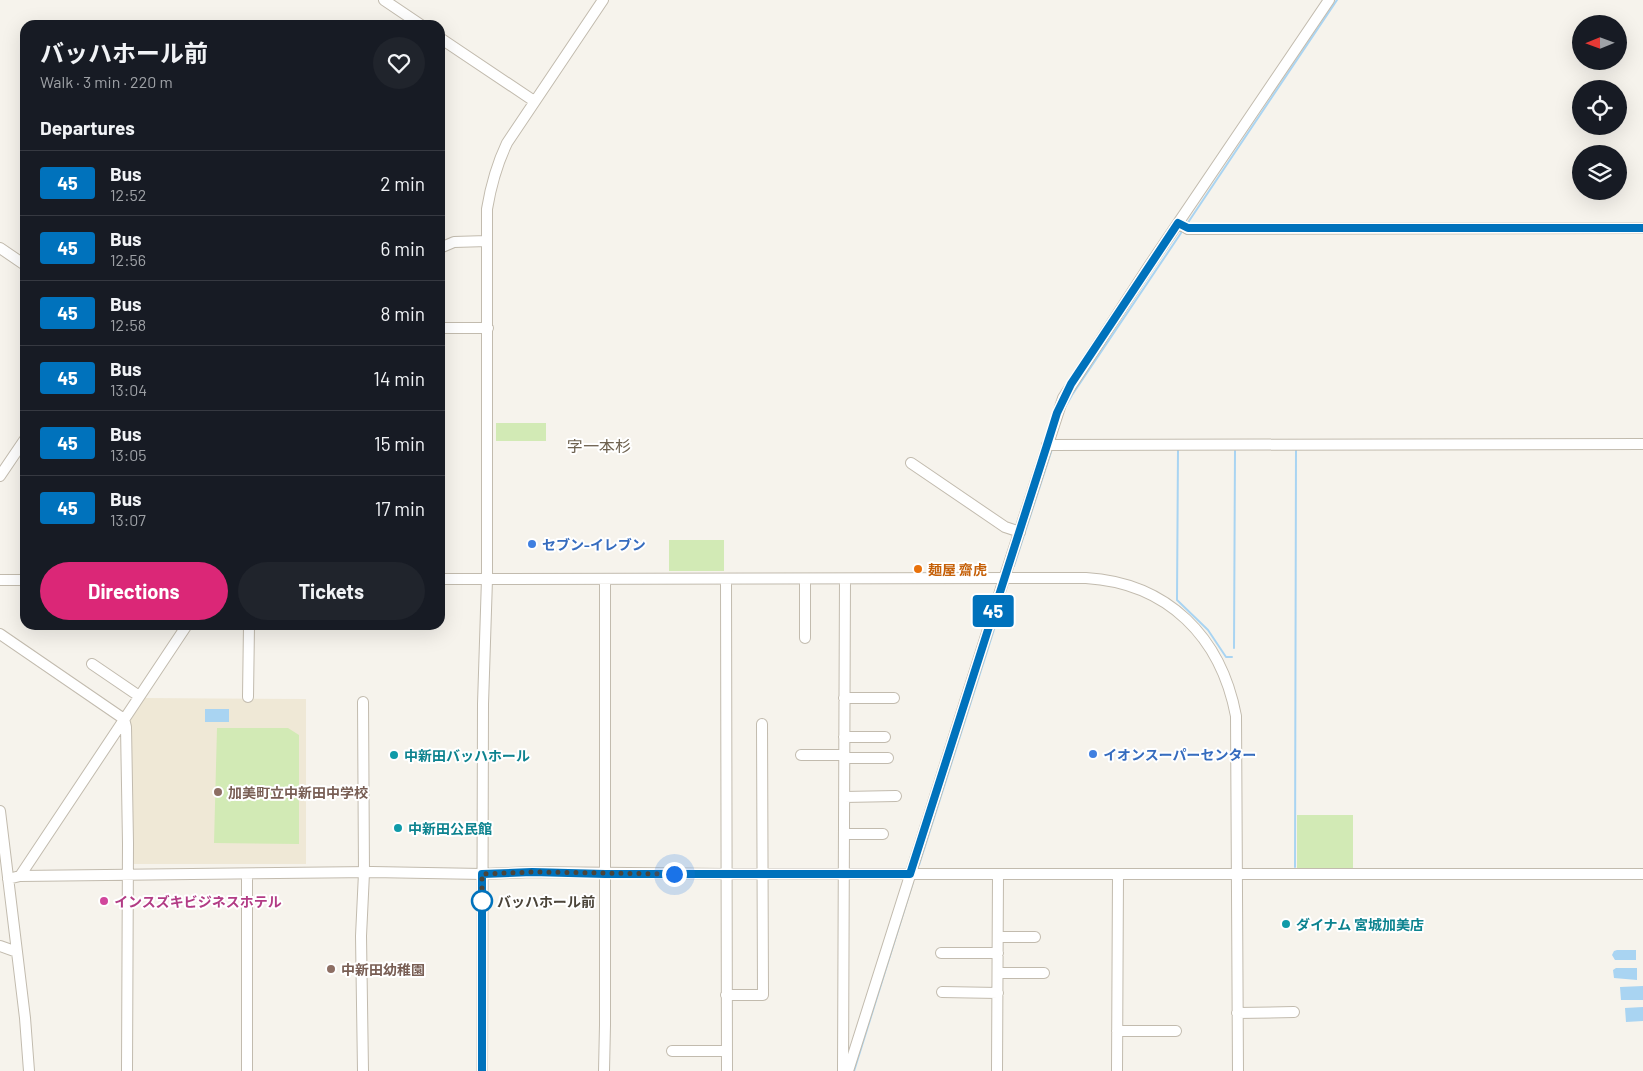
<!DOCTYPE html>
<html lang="en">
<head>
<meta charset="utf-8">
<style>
  body { margin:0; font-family:Barlow,"Noto Sans JP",sans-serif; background:#20242c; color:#f1f3f6; height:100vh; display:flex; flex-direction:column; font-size:19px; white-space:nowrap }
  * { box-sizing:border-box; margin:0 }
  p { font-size:16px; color:#9ea1a6 }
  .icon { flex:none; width:28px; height:28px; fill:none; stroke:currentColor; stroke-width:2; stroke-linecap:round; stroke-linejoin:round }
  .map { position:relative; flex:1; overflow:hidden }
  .drawer { position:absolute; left:20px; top:20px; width:425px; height:610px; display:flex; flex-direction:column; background:#171b24; border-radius:15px; box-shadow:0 5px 20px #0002 }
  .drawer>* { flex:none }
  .badge { padding:0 10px; border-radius:4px; font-size:18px; line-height:32px }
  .needle { width:32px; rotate:269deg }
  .tools { position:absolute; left:1572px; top:15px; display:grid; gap:10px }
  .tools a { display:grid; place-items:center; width:55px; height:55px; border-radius:50%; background:#171b24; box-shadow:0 5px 20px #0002; font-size:25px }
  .you { position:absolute; width:25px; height:25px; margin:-12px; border:4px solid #fff; border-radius:50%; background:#1a73e8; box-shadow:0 0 0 8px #1a73e833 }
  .map>.badge { position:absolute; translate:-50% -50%; box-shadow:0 0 0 2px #fff }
  h2 { padding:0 20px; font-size:19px; line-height:45px }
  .round { display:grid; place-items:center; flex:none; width:52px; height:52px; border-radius:26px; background:#20242c }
  .headline { display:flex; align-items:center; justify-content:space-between; height:85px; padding:0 20px }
  h1 { font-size:24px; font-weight:700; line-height:38px }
  .primary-button { display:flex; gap:10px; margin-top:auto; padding:10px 20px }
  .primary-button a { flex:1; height:58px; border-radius:30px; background:#db2777; color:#fff; font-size:20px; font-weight:700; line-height:58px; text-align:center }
  .primary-button a+a { background:#20242c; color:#f1f3f6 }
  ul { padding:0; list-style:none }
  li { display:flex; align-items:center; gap:15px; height:65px; padding:0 20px; border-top:1px solid #363941 }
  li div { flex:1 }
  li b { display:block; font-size:19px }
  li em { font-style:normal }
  li .badge { min-width:55px; font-weight:700; text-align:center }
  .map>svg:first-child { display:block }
  .education { fill:#efe8d6 }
  .green { fill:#d2eab5 }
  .water { fill:#a9d4f2 }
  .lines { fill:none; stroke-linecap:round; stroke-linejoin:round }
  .stream { stroke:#a9d4f2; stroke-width:2 }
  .minor-casing { stroke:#c2bbae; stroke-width:12 }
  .minor { stroke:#fff; stroke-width:10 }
  .line-casing { stroke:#fff; stroke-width:11 }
  .line { stroke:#0072bc; stroke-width:8 }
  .walk { stroke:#4b4439; stroke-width:5; stroke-dasharray:0 9 }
  .shop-dot { fill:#3f7fe0; stroke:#fff; stroke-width:2 }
  .food-dot { fill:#e8710a; stroke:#fff; stroke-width:2 }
  .culture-dot { fill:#0f9aa8; stroke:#fff; stroke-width:2 }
  .education-dot { fill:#8d6e63; stroke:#fff; stroke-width:2 }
  .hotel-dot { fill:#d1479c; stroke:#fff; stroke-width:2 }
  .stop-dot { fill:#fff; stroke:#0072bc; stroke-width:2.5 }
  .labels { text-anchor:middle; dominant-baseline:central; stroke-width:4; stroke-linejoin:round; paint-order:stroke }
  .shop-label { font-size:14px; font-weight:bold; fill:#366cbe; stroke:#fff; text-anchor:start }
  .food-label { font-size:14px; font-weight:bold; fill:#c56008; stroke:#fff; text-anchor:start }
  .culture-label { font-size:14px; font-weight:bold; fill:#0d838f; stroke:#fff; text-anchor:start }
  .education-label { font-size:14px; font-weight:bold; fill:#785e54; stroke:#fff; text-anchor:start }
  .hotel-label { font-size:14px; font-weight:bold; fill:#b23c85; stroke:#fff; text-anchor:start }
  .stop-label { font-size:14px; font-weight:bold; fill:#4b4439; stroke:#fff; text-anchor:start }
  .quarter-label { font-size:16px; fill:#6e6250; stroke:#fff }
</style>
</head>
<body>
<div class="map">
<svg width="1643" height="1071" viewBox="0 0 1643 1071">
  <rect width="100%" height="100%" fill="#f6f3ec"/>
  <!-- education -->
  <path class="education" d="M145,698l161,1v165h-174l-3,-143z"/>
  <!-- green -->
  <path class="green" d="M496,423h50v18h-50z
    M669,540h55v31h-55z
    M217,728h71l11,7v109l-85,-1z
    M1297,815h56v53l-56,1z"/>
  <!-- water -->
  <path class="water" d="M205,709h24v13h-24z
    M1617,950h19v10h-21l-3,-5 2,-4z
    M1616,968h21v12l-23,-2 -1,-8z
    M1643,986v14h-22l-1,-13z
    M1643,1007v14l-17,1 -1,-14z"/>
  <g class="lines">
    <!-- stream -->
    <path class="stream" d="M1187,224l150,-224
      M1064,409l8,-14 111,-165
      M1178,450l-1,150 31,30 18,27h6
      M1014,566l38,-117
      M1234,648l1,-197
      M919,865l86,-270
      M1295,867l1,-419
      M854,1071l59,-189"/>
    <defs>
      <path id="minor" d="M384,0l37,25
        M440,38l94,63
        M1178,223l10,6 455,-1
        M0,248l25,17
        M440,248l14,-6 33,-1
        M440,328h48
        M1047,445l596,-1
        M911,463l94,64 15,5
        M0,476l25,-37
        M440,579l646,-1c82,5 135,59 150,138l2,355
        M0,580h25
        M726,580l1,491
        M0,634l124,85 2,8 2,116 -1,228
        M805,638v-59
        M92,664l47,32
        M248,697l1,-72
        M844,698h50
        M844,737h41
        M801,755h43
        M844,758h44
        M844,797l52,-1
        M0,811l25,207 4,53
        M844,834h39
        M20,876l167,-251
        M8,879l12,-3 352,-4 110,2 50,-2 194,2h917
        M998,937h37
        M0,946l17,6
        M941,953h57
        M998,973h46
        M942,992l56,1
        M726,995h37l-1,-271
        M1237,1013l57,-1
        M1117,1031h59
        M672,1051h55
        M247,1071v-197
        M363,1071l-2,-135 3,-63 -1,-171
        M482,1071l1,-367 4,-125v-370c4,-24 10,-45 20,-66l96,-143
        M604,1071l1,-46v-446
        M843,1071l2,-492
        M848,1071l156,-492 59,-181 86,-132 180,-266
        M997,1071l1,-197
        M1117,1071l1,-197"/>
    </defs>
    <!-- minor casing -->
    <use href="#minor" class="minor-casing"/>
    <!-- minor -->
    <use href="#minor" class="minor"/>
  </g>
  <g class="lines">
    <defs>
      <path id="line" d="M482,1071v-197l50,-2 73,2h305l137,-429 10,-32 14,-29 107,-161 10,5h455"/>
    </defs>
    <!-- line casing -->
    <use href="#line" class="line-casing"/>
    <!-- line -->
    <use href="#line" class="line"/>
    <!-- walk -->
    <path class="walk" d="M482,901v7v-34l50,-2 142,2"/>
  </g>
  <!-- markers -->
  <g class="shop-dot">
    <circle cx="532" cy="544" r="5"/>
    <circle cx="1093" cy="754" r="5"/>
  </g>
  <circle class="food-dot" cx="918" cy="569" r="5"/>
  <g class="culture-dot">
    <circle cx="394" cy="755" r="5"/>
    <circle cx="398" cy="828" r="5"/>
    <circle cx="1286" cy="924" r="5"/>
  </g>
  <g class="education-dot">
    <circle cx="218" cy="792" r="5"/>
    <circle cx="331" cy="969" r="5"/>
  </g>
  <circle class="hotel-dot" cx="104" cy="901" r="5"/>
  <circle class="stop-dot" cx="482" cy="901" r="10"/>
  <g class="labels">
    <!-- shop labels -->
    <g class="shop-label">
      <text x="542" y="544">セブン-イレブン</text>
      <text x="1103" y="754">イオンスーパーセンター</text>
    </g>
    <!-- food labels -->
    <g class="food-label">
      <text x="928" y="569">麺屋 齋虎</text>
    </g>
    <!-- culture labels -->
    <g class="culture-label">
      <text x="404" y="755">中新田バッハホール</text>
      <text x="408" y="828">中新田公民館</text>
      <text x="1296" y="924">ダイナム 宮城加美店</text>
    </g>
    <!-- education labels -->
    <g class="education-label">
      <text x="228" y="792">加美町立中新田中学校</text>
      <text x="341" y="969">中新田幼稚園</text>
    </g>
    <!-- hotel labels -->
    <g class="hotel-label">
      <text x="114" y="901">インスズキビジネスホテル</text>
    </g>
    <!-- stop labels -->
    <g class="stop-label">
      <text x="497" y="901">バッハホール前</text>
    </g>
    <!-- quarter labels -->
    <g class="quarter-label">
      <text x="599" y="445">字一本杉</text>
    </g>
  </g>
</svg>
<div class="tools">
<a><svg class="needle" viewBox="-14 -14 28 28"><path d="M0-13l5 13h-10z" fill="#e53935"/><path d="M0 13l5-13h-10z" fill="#9ea1a6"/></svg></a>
<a><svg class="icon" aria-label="locate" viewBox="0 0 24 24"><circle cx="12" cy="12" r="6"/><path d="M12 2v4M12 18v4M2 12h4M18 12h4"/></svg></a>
<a><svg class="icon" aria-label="layers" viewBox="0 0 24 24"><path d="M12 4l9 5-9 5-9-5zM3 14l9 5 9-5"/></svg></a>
</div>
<div class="you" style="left:674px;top:874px"></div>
<b class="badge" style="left:993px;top:611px;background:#0072bc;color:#fff">45</b>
<section class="drawer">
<div class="headline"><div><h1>バッハホール前</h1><p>Walk · 3 min · 220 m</p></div><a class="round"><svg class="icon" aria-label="heart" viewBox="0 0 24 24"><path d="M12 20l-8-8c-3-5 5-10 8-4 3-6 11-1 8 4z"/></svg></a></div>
<h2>Departures</h2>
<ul>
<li><span class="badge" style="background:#0072bc;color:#fff">45</span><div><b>Bus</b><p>12:52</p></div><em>2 min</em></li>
<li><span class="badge" style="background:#0072bc;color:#fff">45</span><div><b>Bus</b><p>12:56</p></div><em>6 min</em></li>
<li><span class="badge" style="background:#0072bc;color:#fff">45</span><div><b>Bus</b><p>12:58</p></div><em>8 min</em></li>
<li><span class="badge" style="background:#0072bc;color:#fff">45</span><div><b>Bus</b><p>13:04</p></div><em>14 min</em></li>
<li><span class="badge" style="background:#0072bc;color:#fff">45</span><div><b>Bus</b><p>13:05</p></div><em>15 min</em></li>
<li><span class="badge" style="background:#0072bc;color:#fff">45</span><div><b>Bus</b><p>13:07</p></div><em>17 min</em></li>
</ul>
<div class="primary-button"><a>Directions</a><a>Tickets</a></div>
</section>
</div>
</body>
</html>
